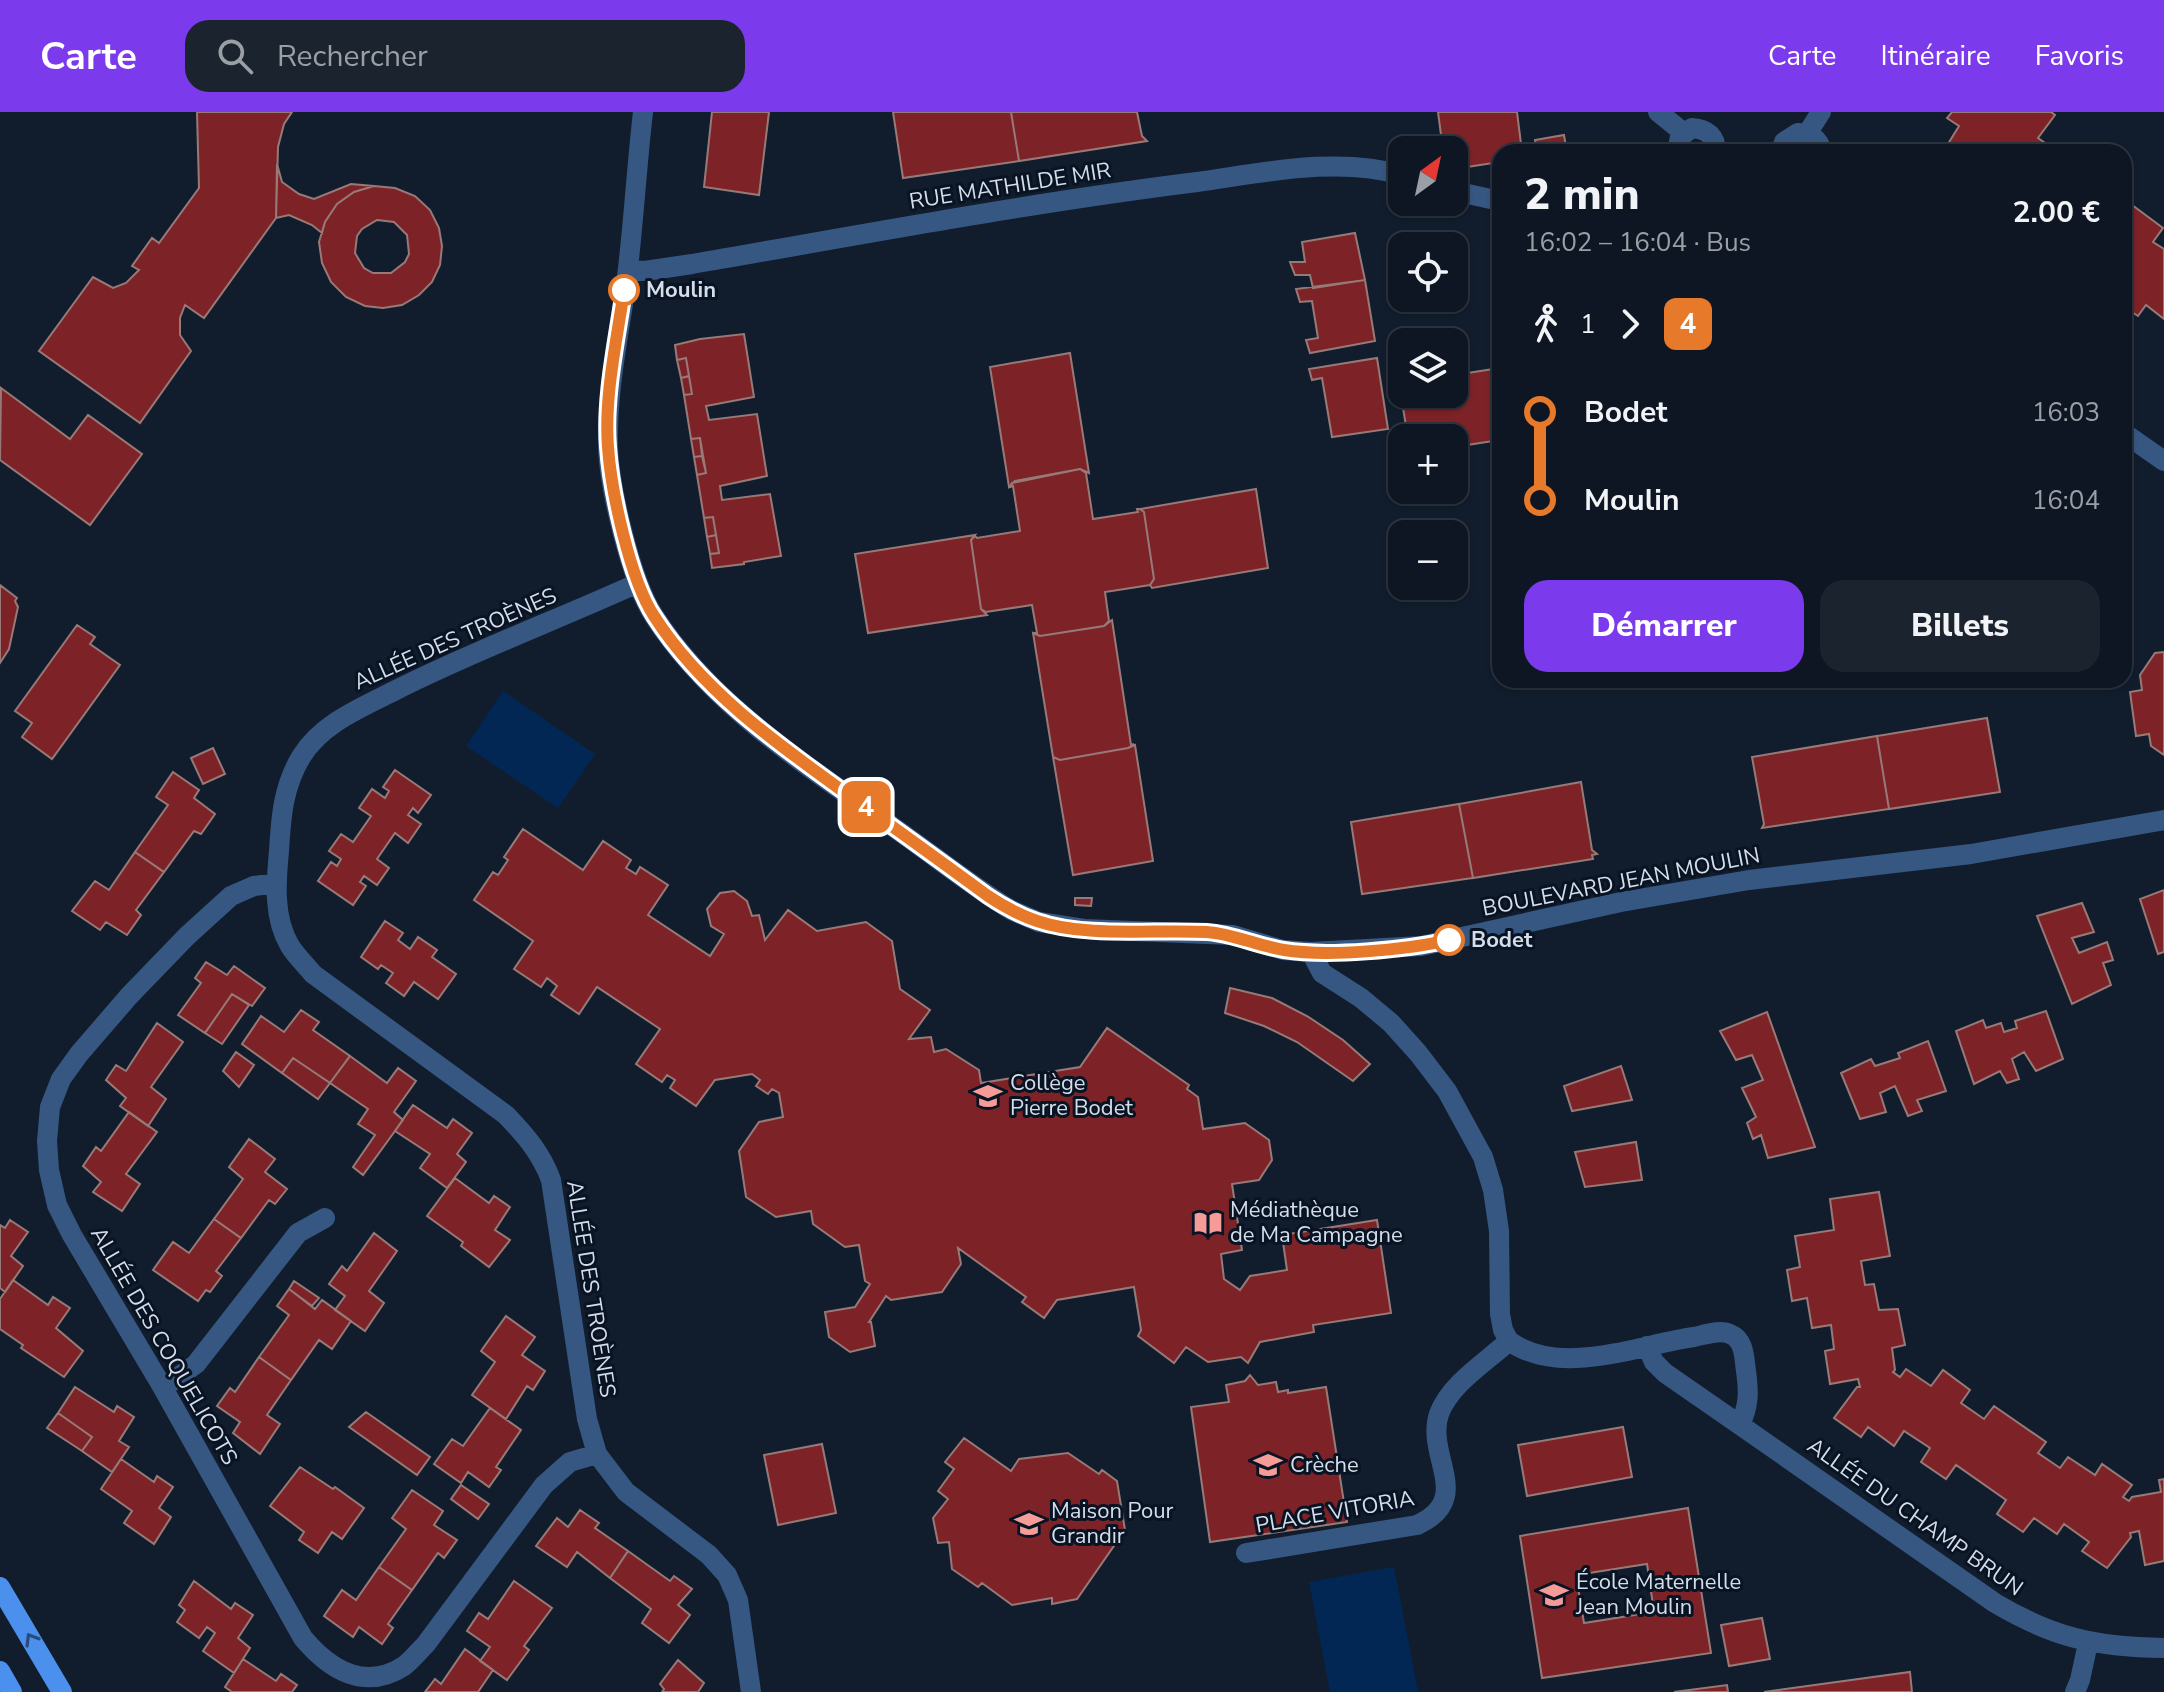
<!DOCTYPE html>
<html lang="fr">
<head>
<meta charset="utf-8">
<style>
  body { margin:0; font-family:"Nunito Sans",sans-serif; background:#1b232f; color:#f1f3f6; height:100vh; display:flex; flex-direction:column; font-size:30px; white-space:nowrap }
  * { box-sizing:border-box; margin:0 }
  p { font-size:26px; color:#9a9fa5 }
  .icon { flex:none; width:44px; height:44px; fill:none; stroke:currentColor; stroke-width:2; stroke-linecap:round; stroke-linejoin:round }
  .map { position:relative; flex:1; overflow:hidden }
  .sheet { position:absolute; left:1492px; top:32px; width:640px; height:544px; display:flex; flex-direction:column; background:#0d1622; border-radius:24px; box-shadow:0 2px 6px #0004,0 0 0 2px #2d3540 }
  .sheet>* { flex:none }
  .badge { padding:0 16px; border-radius:12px; font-size:28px; line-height:52px }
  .needle { width:52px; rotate:33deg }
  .tools { position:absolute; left:1388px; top:24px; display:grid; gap:16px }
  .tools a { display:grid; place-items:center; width:80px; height:80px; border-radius:16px; background:#0d1622; box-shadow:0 2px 6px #0004,0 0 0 2px #2d3540; font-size:40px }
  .map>.badge { position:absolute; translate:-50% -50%; box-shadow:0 0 0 4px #fff }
  .legs { display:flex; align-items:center; gap:12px; height:88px; padding:0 32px; font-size:26px }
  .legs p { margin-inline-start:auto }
  .headline { display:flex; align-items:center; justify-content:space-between; height:136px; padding:0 32px }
  h1 { font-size:44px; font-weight:800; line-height:60px }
  .cta { display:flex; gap:16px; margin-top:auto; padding:16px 32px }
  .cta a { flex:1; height:92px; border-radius:24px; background:#7c3aed; color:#fff; font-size:32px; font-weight:800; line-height:92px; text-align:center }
  .cta a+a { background:#1b232f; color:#f1f3f6 }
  ul { padding:0 32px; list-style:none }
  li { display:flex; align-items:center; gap:28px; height:88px; font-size:30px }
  li i { display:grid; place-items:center; width:12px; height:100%; margin:0 10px; background:currentColor }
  li i::after { content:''; width:20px; height:20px; margin:-10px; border:6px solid; border-radius:50%; background:#0d1622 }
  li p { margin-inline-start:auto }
  li:first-child i { background:linear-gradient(#0000 50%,currentColor 0) }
  li:last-child i { background:linear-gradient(currentColor 50%,#0000 0) }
  header { display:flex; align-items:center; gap:48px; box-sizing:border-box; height:112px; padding:0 40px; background:#7c3aed; color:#fff }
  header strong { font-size:38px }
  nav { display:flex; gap:44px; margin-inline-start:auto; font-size:28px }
  .search { width:560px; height:72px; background:#1b232f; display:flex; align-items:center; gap:20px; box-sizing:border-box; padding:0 28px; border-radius:24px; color:#9a9fa5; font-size:30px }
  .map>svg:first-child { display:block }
  .green { fill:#032754 }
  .building { fill:#7d2327; stroke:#977a78; stroke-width:2; fill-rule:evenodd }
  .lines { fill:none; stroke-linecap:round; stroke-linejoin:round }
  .minor { stroke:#375783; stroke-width:20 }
  .major { stroke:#4c90ed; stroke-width:20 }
  .oneway { stroke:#274b7e }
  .line-1-casing { stroke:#fff; stroke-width:18 }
  .line-1 { stroke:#e7792b; stroke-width:12 }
  .stop-1-dot { fill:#fff; stroke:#e7792b; stroke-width:4 }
  .labels { text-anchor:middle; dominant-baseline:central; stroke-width:6; stroke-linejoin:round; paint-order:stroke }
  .street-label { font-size:22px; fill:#d5dde9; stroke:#081323 }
  .stop-label { font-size:22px; font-weight:bold; fill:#d5dde9; stroke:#081323; text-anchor:start }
  .poi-label { font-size:22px; fill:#d5dde9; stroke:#081323; text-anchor:start }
</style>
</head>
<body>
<header>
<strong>Carte</strong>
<div class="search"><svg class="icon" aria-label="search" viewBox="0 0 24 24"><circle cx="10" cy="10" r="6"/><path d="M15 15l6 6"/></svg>Rechercher</div>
<nav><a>Carte</a><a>Itinéraire</a><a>Favoris</a></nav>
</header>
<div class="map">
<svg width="2164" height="1580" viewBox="0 0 2164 1580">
  <rect width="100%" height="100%" fill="#111d2d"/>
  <!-- green -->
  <path class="green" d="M503,579l92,63 -37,54 -92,-62z
    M1394,1455l24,125h-88l-21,-110z"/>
  <!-- building -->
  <path class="building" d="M197,0h95l-8,12 -6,23 -2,71 -72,100 -19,-13 -5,13v17l11,16 -51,72 -101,-72 54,-74 20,11 13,-5 13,-13 -7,-4 20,-28 7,5 40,-55z
    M712,0h57l-10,83 -55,-8z
    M893,0h118l8,49 -116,17z
    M1011,0h126l5,24 5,5 -128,20z
    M1438,0h79l5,40h-22v10l-46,7v-19h-11z
    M1952,0h99l4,3 -17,23 20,14h-115l16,-26 -12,-8z
    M1564,23l2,12 -29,5 -2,-12z
    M277,52l5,18 17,12 15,5 37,-15 23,2 -20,6 -17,12 -12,18 -3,11 -10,-8 -23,-10 -13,3z
    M374,74l21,2 20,8 15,14 9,18 3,18 -2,19 -8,17 -13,13 -17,10 -19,3 -18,-2 -19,-9 -15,-15 -9,-19 -3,-21 6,-20 12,-18 17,-12zM377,108l17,2 13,13 2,19 -4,8 -14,11h-18l-9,-5 -9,-15 2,-17 5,-7z
    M2124,87l39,29 -10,14 11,7v70l-18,-14 -8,11 -14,-9z
    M1355,121l10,47 -52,8 -3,-13h-15l-5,-13h15l-3,-20z
    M1365,168l10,61 -65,12 -4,-13 12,-2 -6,-37 -12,1 -4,-13z
    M744,222l10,63 -48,9 3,14 48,-6 10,62 -47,10 2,14 48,-6 11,62 -37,6v2l-32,4 -2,-14 9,-1 -6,-36 -9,1 -7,-43 9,-2 -6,-35 -9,1 -7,-44 8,-1 -6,-36 -9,2 -2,-15 25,-6z
    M1070,241l19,120 -9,-4 -65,12 -6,6 -19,-120z
    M686,246l3,18 -8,2 -4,-18z
    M1377,246l11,71 -56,8 -10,-59 -10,2 -3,-11z
    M1500,256v72l-46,7v-9h-46l-9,-54 3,-1v11h52v-19z
    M689,264l3,18 -8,1 -3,-17z
    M1,276l69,51 18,-24 54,39 -52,71 -90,-65z
    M700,326l2,18 -8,1 -3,-18z
    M702,344l4,17 -9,2 -3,-18z
    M1080,357l6,4 7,46 45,-7 -1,-3h3l4,3 10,67 -4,6 -45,7 4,29 -5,5 -64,10 -7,-3h4l-5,-28 -46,7 -5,-3 -10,-69 4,-4 2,2 43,-7 -7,-45 -3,1 2,-4z
    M1256,377l12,79 -116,20 -2,-3 4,-6 -10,-67 -4,-3z
    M713,405l3,18 -9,2 -3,-19z
    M716,423l3,18 -9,1 -3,-17z
    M975,423l-4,5 10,69 6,6 -119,18 -13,-79z
    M0,473l17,13 -2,3 3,6 -9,42 -9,14z
    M1112,508l19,125 3,-1 -6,4 -68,12 -7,-3 -20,-124 7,3 64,-10z
    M77,513l18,12 -5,7 30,21 -68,94 -30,-22 10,-14 -17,-12z
    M2164,540v103l-13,-9 -2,-12 -13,2 -6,-44 12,-2 -2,-15 15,-22z
    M1987,606l13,74 -111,17 -12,-73z
    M1877,624l12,73 -127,19 2,-4 -12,-67z
    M1135,633l18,116 -80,14 -20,-118 7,3 68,-12z
    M213,636l12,26 -22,10 -12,-26z
    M395,658l36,25 -13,18 -5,-5 -5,7 13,9 -13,19 -13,-10 -18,26 12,9 -12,17 -13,-9 -4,6 6,4 -13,19 -35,-24 13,-19 6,4 4,-7 -12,-8 12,-17 12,8 18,-26 -12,-8 13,-19 13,9 4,-7 -6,-4z
    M173,660l26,18 -5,8 21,16 -14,20 -7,-3 -30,41 -29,-20 33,-47 -12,-8z
    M1581,670l11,68 5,4 -5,1 1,4 -120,19 -14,-74z
    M1459,692l14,74 -111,16 -11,-72z
    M523,717l60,41 20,-29 28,19 -5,8 10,6 4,-7 28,18 -20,30 62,41 14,-22 -13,-8 -4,-17 13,-16 14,-2 13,10 5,15 7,-1 6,25 23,-30 29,21 49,-9 26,19 8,48 30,21 -21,29 22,-2 3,15 12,-3 33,21 2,13 99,-16 27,-39 82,57 -2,4 11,8 5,32 42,-6 24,17 3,20 -13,20 -27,4 10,66 -21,4 3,25 16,11 10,-14 37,-6 -5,-35 95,-15 14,93 -78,12 1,7 -54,10 -12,21 -7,-6 -33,5 -22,-15 -12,16 -36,-27 3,-6 -7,-43 -77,13 -13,18 -22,-16 4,-5 -68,-49 3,16 -19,28 -51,8 -5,-4 -17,26h2l4,24 -25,6 -21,-15 -4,-25 30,-5 15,-23 -5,-3 -6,-36 -14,2 -32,-23 -2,-13 -35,6 -30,-20 -7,-46 20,-29 24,-5 -4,-24 -7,-4 -4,5 -12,-8 4,-6 -8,-6 -37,6 -19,26 -26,-18 5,-8 -8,-5 -5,7 -26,-18 24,-35 -63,-42 -18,27 -28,-19 6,-9 -10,-8 -6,9 -27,-18 19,-28 -59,-41 19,-28 5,3 10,-15 -4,-3z
    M135,740l29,20 -28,38 5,5 -14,20 -21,-13 -6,8 -28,-19 23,-30 14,9z
    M2164,778v62l-6,2 -18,-55z
    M1075,786h17l-1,8 -16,-1z
    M2082,791l12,29 -22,6 7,15 28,-11 6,18 -10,3 8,22 -39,19 -35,-88z
    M385,809l18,12 -5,7 12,9 8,-12 19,13 -5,7 24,17 -18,25 -24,-17 -10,14 -18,-13 7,-10 -12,-8 -3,4 -17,-12z
    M206,850l21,13 7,-9 31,22 -13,18 -20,-12 -27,39 -27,-18 23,-32 -6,-5z
    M1230,876l42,10 35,18 36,24 27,24 -17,17 -56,-39 -33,-16 -39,-13z
    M232,882l17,11 -27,39 -17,-11z
    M301,898l18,12 -6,8 37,26 -20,27 -37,-25 -11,15 -40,-29 19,-28 23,16z
    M2046,899l17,48 -27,12 -12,-19 -12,7 7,20 -12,4 -7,-12 -26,13 -18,-53 27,-11 3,8 15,-5 3,9 13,-4 -2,-7z
    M1767,900l48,135 -47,11 -7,-23 -8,4 -6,-16 9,-6 -14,-29 21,-8 -11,-25 -16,5 -16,-29z
    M157,911l26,19 -32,45 15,12 -18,27 -28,-20 6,-8 -20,-18 10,-15 10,6z
    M1928,929l18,50 -29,9 5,11 -14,5 -13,-30 -15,7 6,19 -26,7 -19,-46 30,-14 4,7 25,-8 -2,-5z
    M236,940l18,13 -15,22 -16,-16z
    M350,944l37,27 11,-15 18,13 -22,31 9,8 -40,55 -10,-8 22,-32 -17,-11 10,-15 -38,-26z
    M293,946l37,25 -12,16 -36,-26z
    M1621,954l11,34 -60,11 -8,-25z
    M413,993l34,23 6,-9 19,14 -15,21 9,8 -19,26 -27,-20 10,-14 -35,-23z
    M129,1000l28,20 -31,42 14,10 -18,27 -29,-19 8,-10 -18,-16 13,-19 5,4z
    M249,1027l26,20 -10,13 22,17 -12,15 -6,-4 -28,38 -27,-19 29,-40 -14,-12z
    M1636,1030l6,38 -57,7 -10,-35z
    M455,1066l34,25 5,-7 16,11 -15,23 15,10 -21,27 -28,-21 2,-4 -36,-26z
    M1879,1080l11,64 -29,5 4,24 9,-1 5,26 19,-1 7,36 -13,3 3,22 -2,2 7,5 6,-8 25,17 12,-16 27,20 -9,13 23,16 10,-13 52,36 -8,11 22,15 8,-11 27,18 7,-11 30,21 -9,12 6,4 3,-4 29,-5 -2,-12 5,-1v82l-19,4 -6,-34 -9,2 1,4 -24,31 -25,-17 7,-9 -25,-18 -7,10 -23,-16 -11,14 -26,-18 9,-14 -50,-35 -10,14 -25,-17 9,-14 -26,-17 -10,15 -26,-19 -7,10 -27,-19 23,-31h3l-2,-8 -28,5 -5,-33 9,-2 -3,-24 -19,3 -5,-30 -15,3 -5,-31 13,-3 -5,-31 39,-6 -4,-31z
    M214,1107l27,19 -25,33 6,5 -12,16 -4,-2 -8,11 -45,-31 20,-28 16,11z
    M10,1108l18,12 -17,24 12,10 -18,26 -5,-4v-63l5,3z
    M374,1121l23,18 -28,40 15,12 -19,28 -30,-21 10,-14 -16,-12 13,-18 5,5z
    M13,1168l35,25 5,-8 17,11 -14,20 27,23 -19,26 -43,-29 2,-3 -23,-16v-30z
    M294,1169l25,17 -7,8 -23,-17z
    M289,1177l26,20 7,-9 29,21 -19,28 -13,-9 -28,40 -32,-23 30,-42 -12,-9z
    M506,1204l29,21 -13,18 23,16 -12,19 -6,-4 -21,33 -34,-24 23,-33 -14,-11z
    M259,1245l32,23 -24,35 13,9 -20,30 -27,-21 7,-11 -23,-16 13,-18 5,4z
    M1250,1263l8,10 18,-3 2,10 10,-2v3l38,-6 21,135 -137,20 -19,-135 38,-5 -3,-17 19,-4z
    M75,1275l39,25 3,-6 17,11 -15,24 10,6 -17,25 -30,-21 10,-14 -34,-24z
    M490,1296l31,22 -25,37 5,3 -12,17 -21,-15 -7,11 -27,-19 18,-25 11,7z
    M366,1300l64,45 -13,18 -68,-48z
    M58,1301l34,24 -10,14 -35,-23z
    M1623,1315l9,50 -105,19 -9,-51z
    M964,1326l47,33 8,-12 49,-6 31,21 3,-4 15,11 8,49 -48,69 -25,5v-6l-40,7 -30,-22 -4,4 -26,-18 -3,-27 -11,1 -5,-25 15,-19 -10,-8 16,-22 -9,-7z
    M822,1332l14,69 -58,12 -14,-70z
    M121,1347l33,23 3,-6 16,11 -14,21 12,9 -17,27 -30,-21 8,-12 -31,-22z
    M300,1355l33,22 2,-2 29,21 -22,31 -10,-7 -14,21 -19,-13 5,-8 -34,-26z
    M461,1373l28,19 -11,15 -27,-20z
    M412,1378l31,21 -9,14 23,15 -13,18 -6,-5 -26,37 -33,-23 27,-38 -14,-11z
    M1688,1396l23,145 -169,25 -22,-142zM1647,1452l7,48 -70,11 -8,-48z
    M580,1398l19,13 -4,5 33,23 -18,27 -33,-26 -10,15 -31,-21 21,-28 11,9z
    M628,1439l42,30 4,-5 18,13 -14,16 12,10 -21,28 -27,-20 9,-14 -41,-31z
    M379,1455l33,23 -24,34 5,4 -11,16 -23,-17 -6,10 -29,-21 18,-26 14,10z
    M194,1469l37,28 4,-6 18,12 -15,23 12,10 -16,25 -31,-22 12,-18 -8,-6 -8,11 -22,-16 8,-12 -6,-5z
    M514,1469l38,27 -28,38 5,4 -22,30 -27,-19 10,-14 -23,-16 12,-18 9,6z
    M1762,1506l8,41 -41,7 -8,-41z
    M465,1537l28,21 -15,22h-53l10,-13 6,5z
    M243,1547l33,22 5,-7 16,11 -5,7h-60l-7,-5z
    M678,1548l26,23 -6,9h-36l2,-3 -4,-5z
    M1910,1560l2,20h-148z
    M1727,1573l1,7h-54z"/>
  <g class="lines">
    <!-- minor -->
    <path class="minor" d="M643,0c-6,52 -9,104 -15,156 -7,58 -21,116 -20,174 0,42 23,139 46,174 58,90 154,150 239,211 39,27 77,58 118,83l28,12 45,7 149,6 50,15 28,2 110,-6 200,-44 128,-22 222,-26 193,-34
      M1658,0l26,21
      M1807,22l14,-22
      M1677,40l3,-15 12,-9c15,1 24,8 24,24
      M1781,40l3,-10 14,-9c13,1 21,5 24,19
      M1454,79l46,10
      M628,158l17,1 47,-7c168,-29 336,-61 505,-82 66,-9 140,-26 205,-7
      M2124,321l40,28
      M638,471c-81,37 -165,68 -244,108 -34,17 -73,33 -93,66 -18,30 -20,60 -22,94 -3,31 -6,67 11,95 6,10 16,19 23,28l193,141c20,21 35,38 45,65l36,239 10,35 29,38 83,63 18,20 11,25 13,92
      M276,771l-22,3 -23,10 -44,40 -58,60 -50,58 -18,25 -11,28 -3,34 2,29 8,35 15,30 91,153 140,250c26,31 61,54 101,28 8,-6 15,-15 22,-22l118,-159 26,-23 27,-8
      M1509,1229c52,37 128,4 185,-4 10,-2 26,-8 36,-3 15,6 14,24 16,37 3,22 3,34 -6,54l255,178c59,35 101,44 169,45
      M1647,1234l7,16 11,11 75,52
      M163,1276l33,-24 102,-131 27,-15
      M1246,1441l171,-28c58,-26 8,-69 22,-111 11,-30 47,-52 70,-73l-6,-11 -3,-16 -1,-83 -6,-41 -10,-33 -36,-66 -29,-38 -27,-30 -30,-25 -39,-25 -11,-21
      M2075,1580l5,-12 8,-37"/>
    <!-- major -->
    <path class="major" d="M0,1475l62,105
      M0,1559l12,21"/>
  </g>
  <!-- one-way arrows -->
  <defs><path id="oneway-chevron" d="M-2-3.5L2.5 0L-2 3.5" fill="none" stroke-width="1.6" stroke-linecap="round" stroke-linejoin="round" transform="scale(2)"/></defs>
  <use class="oneway" href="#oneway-chevron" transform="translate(31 1527) rotate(-121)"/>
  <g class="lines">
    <defs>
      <path id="line-1" d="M624,178c-7,50 -20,106 -16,157 3,44 22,132 46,169 51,80 135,136 211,191 41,29 82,59 123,89 15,10 31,19 49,25 50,17 117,8 170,11 27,2 51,14 77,18 43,7 122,0 165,-10"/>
    </defs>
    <!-- line-1 casing -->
    <use href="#line-1" class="line-1-casing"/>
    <!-- line-1 -->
    <use href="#line-1" class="line-1"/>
  </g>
  <!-- icons -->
  <defs>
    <symbol id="school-bare" viewBox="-9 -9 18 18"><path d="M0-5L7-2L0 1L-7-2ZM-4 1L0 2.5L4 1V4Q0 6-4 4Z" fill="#f59b98" stroke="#081323" stroke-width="2.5" paint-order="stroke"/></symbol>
    <symbol id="library-bare" viewBox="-9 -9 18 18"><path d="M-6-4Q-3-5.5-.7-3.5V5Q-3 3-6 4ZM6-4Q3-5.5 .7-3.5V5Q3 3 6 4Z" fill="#f59b98" stroke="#081323" stroke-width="2.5" paint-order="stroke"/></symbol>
  </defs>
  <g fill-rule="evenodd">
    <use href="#school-bare" x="968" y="964" width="40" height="40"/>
    <use href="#library-bare" x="1188" y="1091" width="40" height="40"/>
    <use href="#school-bare" x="1248" y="1333" width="40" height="40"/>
    <use href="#school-bare" x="1009" y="1392" width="40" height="40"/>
    <use href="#school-bare" x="1534" y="1463" width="40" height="40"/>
  </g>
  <!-- markers -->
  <g class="stop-1-dot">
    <circle cx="624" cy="178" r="14"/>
    <circle cx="1449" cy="828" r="14"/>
  </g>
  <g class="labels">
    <!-- street labels -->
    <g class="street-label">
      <text transform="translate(1010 74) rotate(-9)">RUE MATHILDE MIR</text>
      <text transform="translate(455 527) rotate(-24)">ALLÉE DES TROÈNES</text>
      <text transform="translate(1621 770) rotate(-11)">BOULEVARD JEAN MOULIN</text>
      <text transform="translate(591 1177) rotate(81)">ALLÉE DES TROÈNES</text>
      <text transform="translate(164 1234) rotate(60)">ALLÉE DES COQUELICOTS</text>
      <text transform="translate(1335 1400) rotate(-10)">PLACE VITORIA</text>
      <text transform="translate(1915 1405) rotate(35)">ALLÉE DU CHAMP BRUN</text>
    </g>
    <!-- stop labels -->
    <g class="stop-label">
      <text x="646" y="178">Moulin</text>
      <text x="1471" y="828">Bodet</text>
    </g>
    <!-- poi labels -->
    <g class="poi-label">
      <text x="1010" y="971">Collège<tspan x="1010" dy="25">Pierre Bodet</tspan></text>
      <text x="1230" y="1098">Médiathèque<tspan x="1230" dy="25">de Ma Campagne</tspan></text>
      <text x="1290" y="1353">Crèche</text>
      <text x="1051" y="1399">Maison Pour<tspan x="1051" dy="25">Grandir</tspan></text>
      <text x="1576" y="1470">École Maternelle<tspan x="1576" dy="25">Jean Moulin</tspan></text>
    </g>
  </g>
</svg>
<div class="tools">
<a><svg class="needle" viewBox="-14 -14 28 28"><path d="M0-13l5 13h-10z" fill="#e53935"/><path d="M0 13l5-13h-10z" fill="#9a9fa5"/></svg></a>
<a><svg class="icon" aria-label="locate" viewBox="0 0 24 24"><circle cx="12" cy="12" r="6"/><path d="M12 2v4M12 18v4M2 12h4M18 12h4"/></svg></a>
<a><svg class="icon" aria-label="layers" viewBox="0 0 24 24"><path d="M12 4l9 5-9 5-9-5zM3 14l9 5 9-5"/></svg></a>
<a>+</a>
<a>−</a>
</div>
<b class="badge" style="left:866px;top:695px;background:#e7792b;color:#fff">4</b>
<section class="sheet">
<div class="headline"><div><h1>2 min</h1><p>16:02 – 16:04 · Bus</p></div><b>2.00 €</b></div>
<div class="legs"><svg class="icon" aria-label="walk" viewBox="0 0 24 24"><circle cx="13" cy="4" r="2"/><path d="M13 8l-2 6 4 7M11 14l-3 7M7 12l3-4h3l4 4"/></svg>1<svg class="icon" aria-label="forward" viewBox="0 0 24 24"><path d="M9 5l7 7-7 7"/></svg><b class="badge" style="background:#e7792b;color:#fff">4</b></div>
<ul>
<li><i style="color:#e7792b"></i><b>Bodet</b><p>16:03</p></li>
<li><i style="color:#e7792b"></i><b>Moulin</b><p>16:04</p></li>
</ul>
<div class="cta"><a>Démarrer</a><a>Billets</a></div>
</section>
</div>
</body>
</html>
